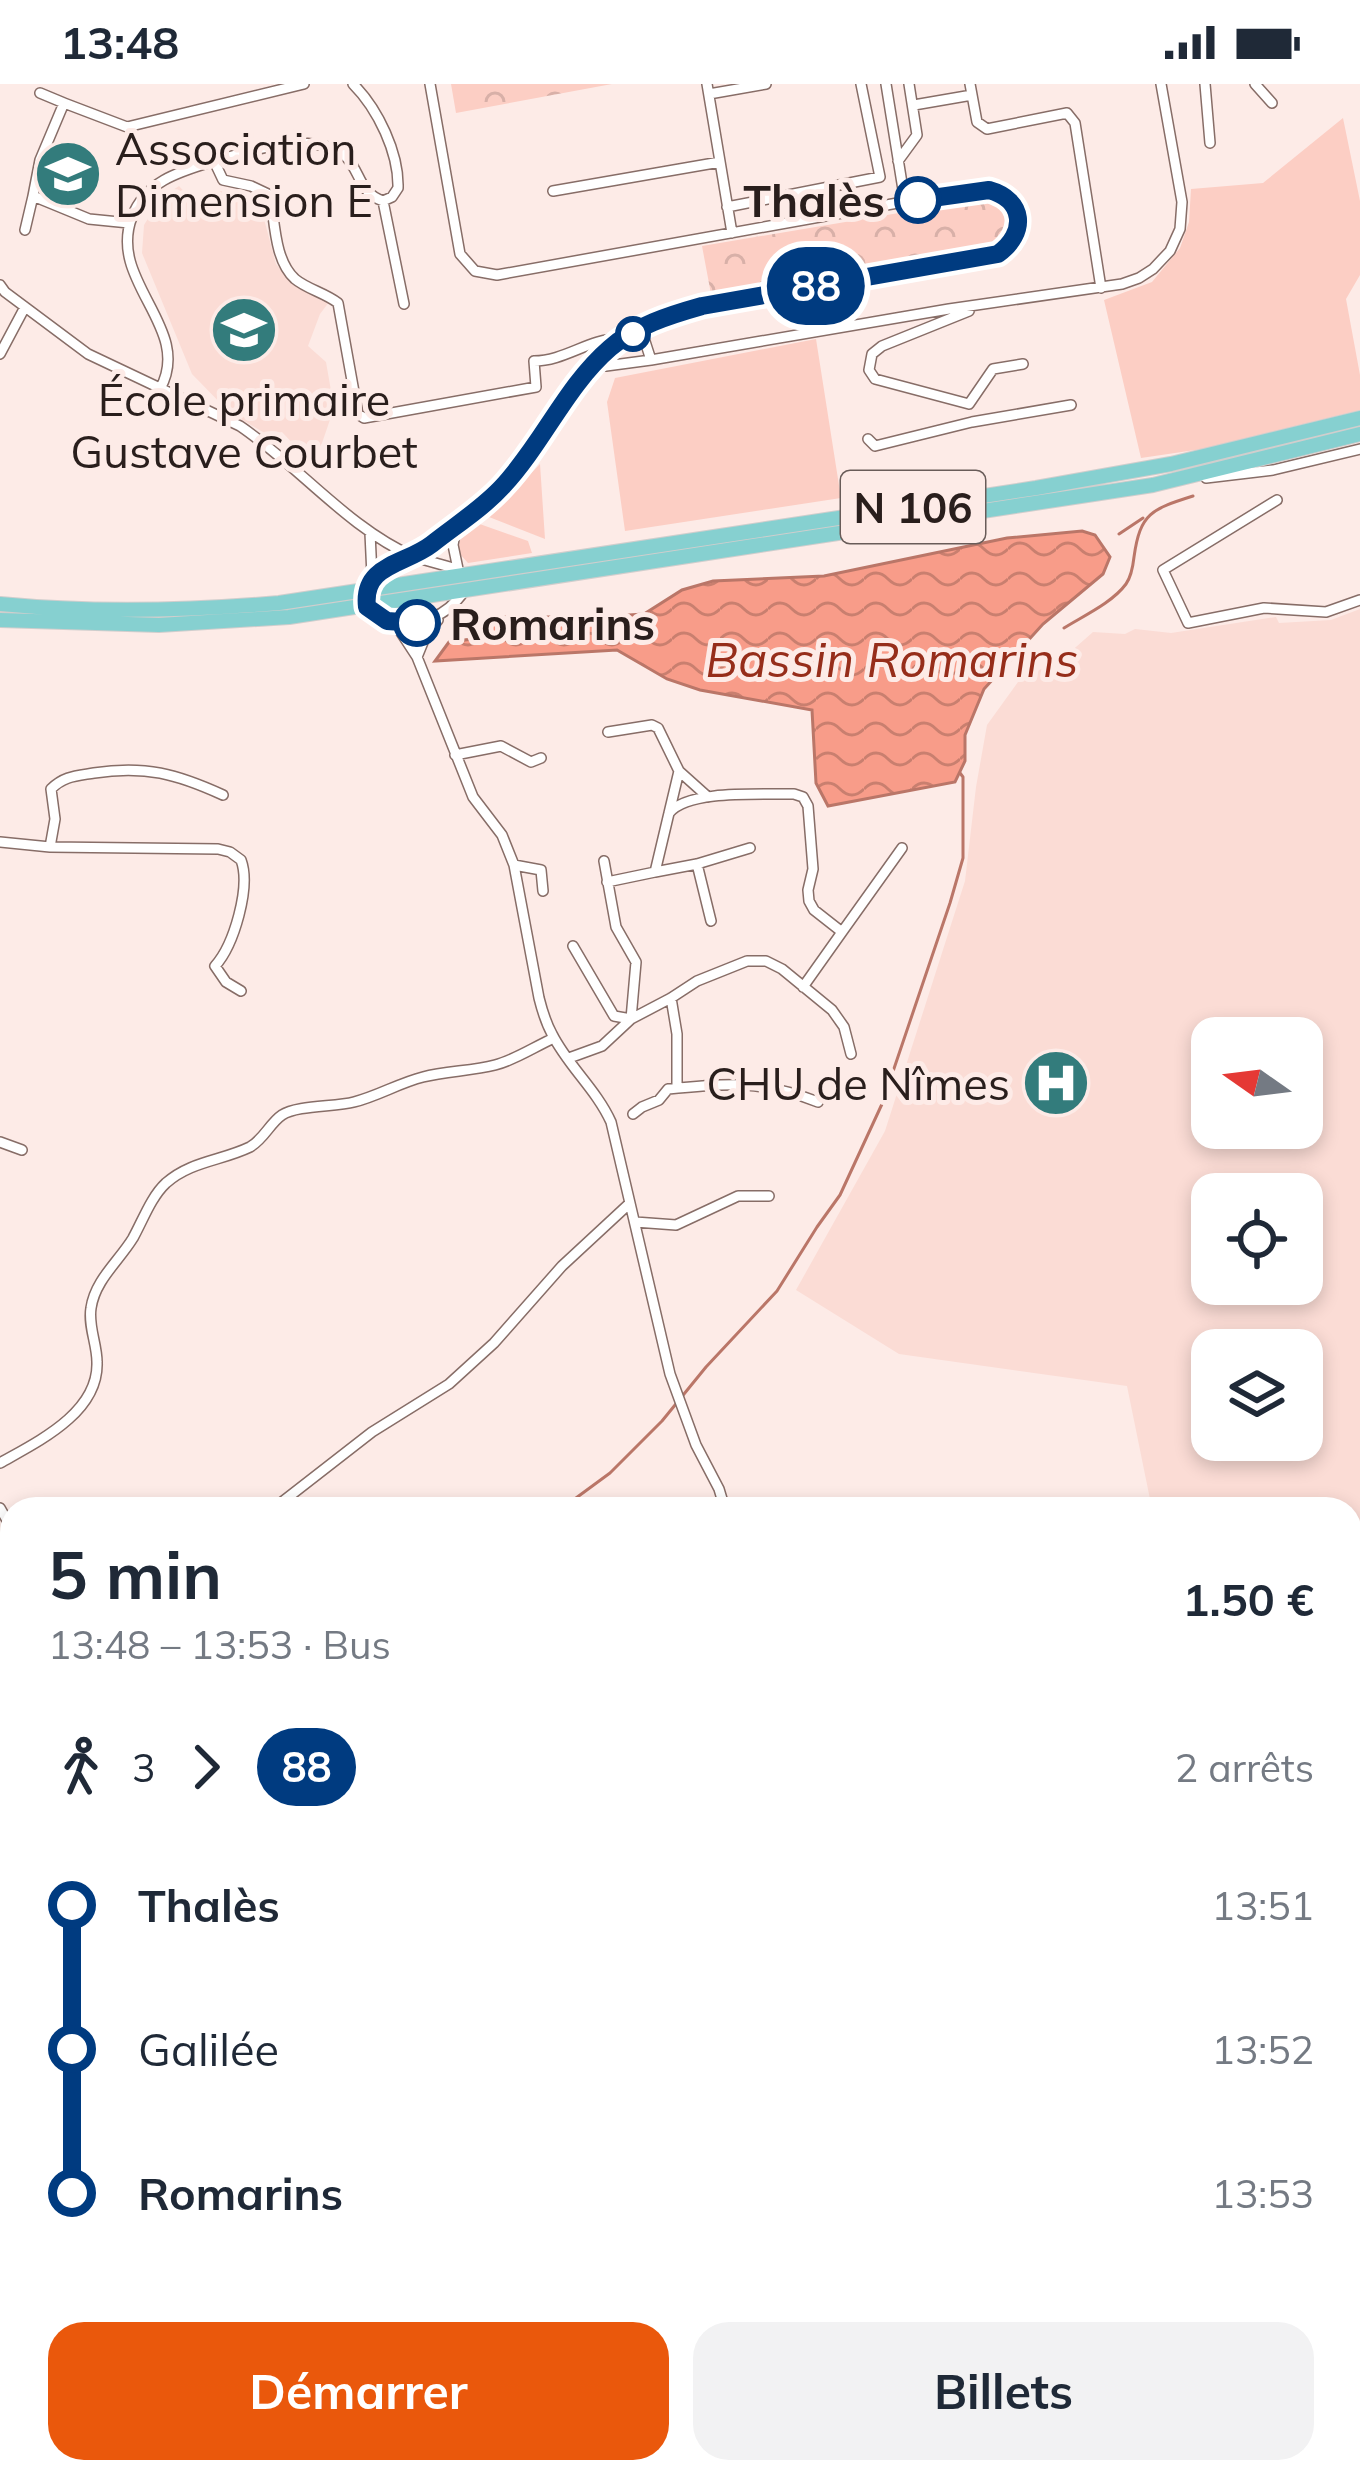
<!DOCTYPE html>
<html lang="fr">
<head>
<meta charset="utf-8">
<style>
  body { margin:0; font-family:Mulish,sans-serif; background:#f2f2f3; color:#1f2937; height:100vh; display:flex; flex-direction:column; font-size:45px; white-space:nowrap }
  * { box-sizing:border-box; margin:0 }
  p { font-size:39px; color:#747a83 }
  .icon { flex:none; width:66px; height:66px; fill:none; stroke:currentColor; stroke-width:2; stroke-linecap:round; stroke-linejoin:round }
  .map { position:relative; flex:1; overflow:hidden }
  .side { position:absolute; left:0px; top:1413px; width:1362px; height:987px; display:flex; flex-direction:column; background:#fff; border-radius:36px 36px 0 0; box-shadow:0 6px 18px #0003 }
  .side>* { flex:none }
  .badge { padding:0 24px; border-radius:39px; font-size:42px; line-height:78px }
  .needle { width:78px; rotate:284deg }
  .buttons { position:absolute; left:1191px; top:933px; display:grid; gap:24px }
  .buttons a { display:grid; place-items:center; width:132px; height:132px; border-radius:24px; background:#fff; box-shadow:0 6px 18px #0003; font-size:60px }
  .map>.badge { position:absolute; translate:-50% -50%; box-shadow:0 0 0 6px #fff }
  .legs { display:flex; align-items:center; gap:18px; height:132px; padding:0 48px; font-size:39px }
  .legs p { margin-inline-start:auto }
  .head { display:flex; align-items:center; justify-content:space-between; height:204px; padding:0 48px }
  h1 { font-size:66px; font-weight:700; line-height:90px }
  .cta { display:flex; gap:24px; margin-top:auto; padding:24px 48px }
  .cta a { flex:1; height:138px; border-radius:36px; background:#ea580c; color:#fff; font-size:48px; font-weight:700; line-height:138px; text-align:center }
  .cta a+a { background:#f2f2f3; color:#1f2937 }
  ul { padding:0 48px; list-style:none }
  li { display:flex; align-items:center; gap:42px; height:144px; font-size:45px }
  li i { display:grid; place-items:center; width:18px; height:100%; margin:0 15px; background:currentColor }
  li i::after { content:''; width:30px; height:30px; margin:-15px; border:9px solid; border-radius:50%; background:#fff }
  li p { margin-inline-start:auto }
  li:first-child i { background:linear-gradient(#0000 50%,currentColor 0) }
  li:last-child i { background:linear-gradient(currentColor 50%,#0000 0) }
  .status { display:flex; justify-content:space-between; align-items:center; height:84px; padding:0 60px; background:#fff; direction:ltr }
  .status svg { height:33px; fill:currentColor }
  .map>svg:first-child { display:block }
  .built { fill:#fbdcd5; fill-rule:evenodd }
  .green { fill:#fccec4 }
  .forest { fill:url(#forest-crowns) }
  .water { fill:url(#water-waves); stroke:#ba7668; stroke-width:3 }
  .lines { fill:none; stroke-linecap:round; stroke-linejoin:round }
  .stream { stroke:#ba7668; stroke-width:3 }
  .minor-casing { stroke:#876d67; stroke-width:12 }
  .primary-casing { stroke:#d0cecd; stroke-width:16 }
  .minor { stroke:#fff; stroke-width:9 }
  .primary { stroke:#86d0d0; stroke-width:14 }
  .line-1-casing { stroke:#fff; stroke-width:27 }
  .line-1 { stroke:#003b80; stroke-width:18 }
  .stop-1-dot { fill:#fff; stroke:#003b80; stroke-width:6 }
  .labels { text-anchor:middle; dominant-baseline:central; stroke-width:10; stroke-linejoin:round; paint-order:stroke }
  .shield { fill:#fdebe7; stroke:#695c59; stroke-width:3 }
  .shield-label { font-size:42px; font-weight:bold; fill:#291e1c }
  .poi-label { font-size:45px; fill:#291e1c; stroke:#fdebe7; text-anchor:start }
  .stop-label { font-size:45px; font-weight:bold; fill:#291e1c; stroke:#fdebe7; text-anchor:end }
  .water-label { font-size:48px; font-style:italic; fill:#962d1a; stroke:#fdebe7 }
</style>
</head>
<body>
<div class="status"><b>13:48</b><svg viewBox="0 0 49 12"><path d="M0 12V9h3v3zM5 12V6h3v6zM10 12V3h3v9zM15 12V0h3v12zM26 1h20v11H26zM47 4h2v5h-2z"/></svg></div>
<div class="map">
<svg width="1360" height="2399" viewBox="0 0 1360 2399">
  <defs>
    <pattern id="forest-crowns" width="20" height="18" patternUnits="userSpaceOnUse" patternTransform="scale(3)"><rect width="20" height="18" fill="#fccec4"/><path d="M2 6a3 3 0 1 1 6 0M12 15a3 3 0 1 1 6 0" fill="none" stroke="#d8b0a8"/></pattern>
    <pattern id="water-waves" width="16" height="10" patternUnits="userSpaceOnUse" patternTransform="scale(3)"><rect width="16" height="10" fill="#f89c89"/><path d="M0 5q4-4 8 0t8 0" fill="none" stroke="#c97f6f"/></pattern>
  </defs>
  <rect width="100%" height="100%" fill="#fdebe7"/>
  <!-- built -->
  <path class="built" d="M179,102l11,12 29,-7 18,2 23,11 16,60 17,20 36,18 -9,12 -12,32 18,16 8,46 -12,35 -11,20 -29,-31 -14,3 -39,-23 -37,-38 -50,-121 2,-28 17,-27z
    M1360,525v998l-10,2v-100h-198l-25,-123 -228,-32 -103,-64 89,-159 80,-250 11,-94 11,-62 31,-43 50,-28 25,-22 32,2 10,-5 36,4 105,-16 3,6 52,-3zM1212,954h90v90h-90zM1212,1110h90v90h-90zM1212,1266h90v90h-90z"/>
  <!-- green -->
  <path class="green" d="M1343,34l17,83v74l-14,24 14,76v35l-158,39 -61,9 -37,-158 48,-18 28,-34 9,-26 2,-33 72,-6z
    M816,255l25,159 -216,33 -18,-129 8,-24z
    M540,380l5,75 -56,-22z
    M474,438l54,19 4,12 -64,10 -9,-10c0,-12 2,-26 15,-31z"/>
  <!-- forest -->
  <path class="forest" d="M451,0h161l-156,29z
    M988,114l21,15 2,13 -11,12 -16,8 -273,48 -9,-48z"/>
  <!-- water -->
  <path class="water" d="M1082,447l13,4 15,22 -7,17 -60,50 -59,65 -19,46v26l-10,21 -127,24 -12,-23 -4,-73 -112,-20 -33,-11 -50,-29 -182,11 14,-19 23,-3 9,-20 8,-2h109l46,-3 38,-24 31,-9 111,-5 183,-38z"/>
  <g class="lines">
    <!-- stream -->
    <path class="stream" d="M1119,450l24,-16
      M1064,544c19,-12 48,-25 62,-44 5,-7 7,-18 8,-27 6,-44 18,-48 59,-61
      M561,1425l49,-36 52,-52 44,-54 71,-76 40,-64 23,-32 42,-91 68,-201 13,-45v-81l-3,-4
      M0,1623l12,10"/>
    <defs>
      <path id="minor" d="M707,0l25,149
        M886,0l19,118
        M970,0l7,38 10,7 80,-16 8,10 26,165
        M1205,0l5,59
        M1255,0l17,19
        M40,9l24,10
        M709,10l57,-10
        M914,21l58,-10
        M214,77l9,19 28,6 19,9c5,26 4,65 25,84 12,10 30,14 43,24l20,111 6,4 172,-31 -2,-26c31,0 56,-23 85,-22
        M898,77l19,-26 -8,-51
        M553,107l167,-29
        M383,117l21,103
        M727,123l153,-30 -19,-93
        M129,139l-40,-4 -56,-23 7,-36 24,-57 63,24 177,-43
        M25,146l8,-34
        M0,201l5,7 83,62 152,72c59,40 108,102 174,131
        M969,227l-87,35 -10,8 -3,16 6,9 94,25 24,-35 30,-5
        M641,245l10,31
        M0,270l25,-47
        M596,279l10,3 45,-6 298,-51 173,-25 17,-6 14,-9 17,-18 10,-22 2,-27 -21,-118
        M160,305c34,-61 -53,-107 -28,-172 13,-35 46,-45 79,-55 36,-10 79,-26 117,-15 35,9 24,44 55,54l9,-4 6,-9c1,-35 -20,-79 -45,-104
        M868,355l7,7 97,-24 99,-17
        M1206,394l67,-8 87,-21
        M1277,416l-114,70 25,53 76,-15 62,4 34,-12
        M456,444l-3,17 5,24
        M370,449l2,43
        M414,473c30,-21 62,-43 88,-69 17,-18 30,-40 44,-60 47,-67 74,-100 156,-122l297,-52c8,-6 15,-11 18,-21 5,-19 -7,-41 -28,-43 -18,-1 -39,5 -58,7l-434,78 -22,-4 -15,-17 -30,-170
        M457,485l-43,-12 -17,5 -25,14 -7,15 2,16 33,24 17,26 56,140 29,38 12,30 25,133c3,12 7,25 13,36 16,32 44,55 59,88l59,252 26,71 23,44 6,20
        M387,537c35,4 58,-2 78,-31
        M417,573l9,-22 12,-15
        M608,648l44,-7 6,3 21,43 29,26
        M455,671l46,-9 30,16 10,-4
        M669,729c20,-24 93,-18 125,-19l9,3 5,9 5,63 -5,21 1,11 5,9 28,22 -39,55
        M0,758l50,5 168,2 12,3 11,8c10,27 -7,85 -26,106l11,16 15,9
        M50,763l5,-28 -4,-30c13,-13 25,-13 43,-16 51,-8 83,1 129,22
        M697,780l14,57
        M514,781l27,5 2,21
        M655,788l42,-8 53,-16
        M607,798l48,-10 24,-101
        M842,848l60,-84
        M573,862l41,70 17,3 5,-57 -20,-35 -12,-66
        M671,914l6,36v54
        M569,974l33,-12 29,-27 40,-21 26,-17 50,-20h19l16,8 50,41 12,17 7,27
        M633,1030l9,-7 17,-7 9,-11c59,-6 94,-9 150,13
        M0,1058l22,8
        M635,1138l41,3 62,-29h31
        M0,1379c37,-21 99,-50 97,-101 0,-18 -9,-36 -6,-54 4,-28 28,-47 42,-70 10,-18 18,-41 33,-55 25,-22 55,-22 84,-36 14,-8 20,-24 32,-32 15,-10 53,-8 72,-13 24,-6 45,-19 69,-25 23,-6 49,-6 72,-12 20,-5 39,-18 59,-27
        M0,1424l12,21
        M273,1425l99,-77 77,-48 45,-41 68,-77 68,-63
        M1350,1757l10,2
        M1350,1994l10,-4
        M0,2027l12,11
        M0,2171l2,1 10,-14
        M128,2388l1,11
        M397,2388l7,11
        M304,2399l16,-11
        M1061,2399l8,-11"/>
      <path id="primary" d="M0,520c93,9 186,7 279,-1l757,-115 135,-24 189,-46
        M0,536l159,5 130,-8 864,-132 207,-51"/>
    </defs>
    <!-- minor casing -->
    <use href="#minor" class="minor-casing"/>
    <!-- primary casing -->
    <use href="#primary" class="primary-casing"/>
    <!-- minor -->
    <use href="#minor" class="minor"/>
    <!-- primary -->
    <use href="#primary" class="primary"/>
  </g>
  <g class="lines">
    <defs>
      <path id="line-1" d="M417,539l-30,-2 -20,-14c-5,-43 38,-42 65,-63 24,-19 51,-36 71,-58 40,-43 63,-100 107,-138 25,-22 60,-33 92,-42l296,-52c29,-21 27,-54 -9,-64l-71,10"/>
    </defs>
    <!-- line-1 casing -->
    <use href="#line-1" class="line-1-casing"/>
    <!-- line-1 -->
    <use href="#line-1" class="line-1"/>
  </g>
  <!-- icons -->
  <defs>
    <symbol id="university-disc" viewBox="-11 -11 22 22"><circle r="9.5" fill="#337c7c" stroke="#fdebe7"/><path d="M0-5L7-2L0 1L-7-2ZM-4 1L0 2.5L4 1V4Q0 6-4 4Z" fill="#fff"/></symbol>
    <symbol id="school-disc" viewBox="-11 -11 22 22"><circle r="9.5" fill="#337c7c" stroke="#fdebe7"/><path d="M0-5L7-2L0 1L-7-2ZM-4 1L0 2.5L4 1V4Q0 6-4 4Z" fill="#fff"/></symbol>
    <symbol id="hospital-disc" viewBox="-11 -11 22 22"><circle r="9.5" fill="#337c7c" stroke="#fdebe7"/><path d="M-5-5h3v3.5h4V-5h3V5h-3V1.5h-4V5h-3Z" fill="#fff"/></symbol>
  </defs>
  <g fill-rule="evenodd">
    <use href="#university-disc" x="30" y="52" width="76" height="76"/>
    <use href="#school-disc" x="206" y="208" width="76" height="76"/>
    <use href="#hospital-disc" x="1018" y="961" width="76" height="76"/>
  </g>
  <!-- markers -->
  <g class="stop-1-dot">
    <circle cx="918" cy="116" r="21"/>
    <circle cx="633" cy="250" r="15"/>
    <circle cx="417" cy="539" r="21"/>
  </g>
  <g class="labels">
    <!-- shield labels -->
    <rect class="shield" x="841" y="387" width="144" height="72" rx="9"/>
    <g class="shield-label">
      <text x="913" y="423">N 106</text>
    </g>
    <!-- poi labels -->
    <g class="poi-label">
      <text x="115" y="64">Association<tspan x="115" dy="52">Dimension E</tspan></text>
      <text x="244" y="315" text-anchor="middle">École primaire<tspan x="244" dy="52">Gustave Courbet</tspan></text>
      <text x="1010" y="999" text-anchor="end">CHU de Nîmes</text>
    </g>
    <!-- stop labels -->
    <g class="stop-label">
      <text x="885" y="116">Thalès</text>
      <text x="450" y="539" text-anchor="start">Romarins</text>
    </g>
    <!-- water labels -->
    <g class="water-label">
      <text x="892" y="575">Bassin Romarins</text>
    </g>
  </g>
</svg>
<div class="buttons">
<a><svg class="needle" viewBox="-14 -14 28 28"><path d="M0-13l5 13h-10z" fill="#e53935"/><path d="M0 13l5-13h-10z" fill="#747a83"/></svg></a>
<a><svg class="icon" aria-label="locate" viewBox="0 0 24 24"><circle cx="12" cy="12" r="6"/><path d="M12 2v4M12 18v4M2 12h4M18 12h4"/></svg></a>
<a><svg class="icon" aria-label="layers" viewBox="0 0 24 24"><path d="M12 4l9 5-9 5-9-5zM3 14l9 5 9-5"/></svg></a>
</div>
<b class="badge" style="left:816px;top:202px;background:#003b80;color:#fff">88</b>
<section class="side">
<div class="head"><div><h1>5 min</h1><p>13:48 – 13:53 · Bus</p></div><b>1.50 €</b></div>
<div class="legs"><svg class="icon" aria-label="walk" viewBox="0 0 24 24"><circle cx="13" cy="4" r="2"/><path d="M13 8l-2 6 4 7M11 14l-3 7M7 12l3-4h3l4 4"/></svg>3<svg class="icon" aria-label="forward" viewBox="0 0 24 24"><path d="M9 5l7 7-7 7"/></svg><b class="badge" style="background:#003b80;color:#fff">88</b><p>2 arrêts</p></div>
<ul>
<li><i style="color:#003b80"></i><b>Thalès</b><p>13:51</p></li>
<li><i style="color:#003b80"></i><span>Galilée</span><p>13:52</p></li>
<li><i style="color:#003b80"></i><b>Romarins</b><p>13:53</p></li>
</ul>
<div class="cta"><a>Démarrer</a><a>Billets</a></div>
</section>
</div>
</body>
</html>
